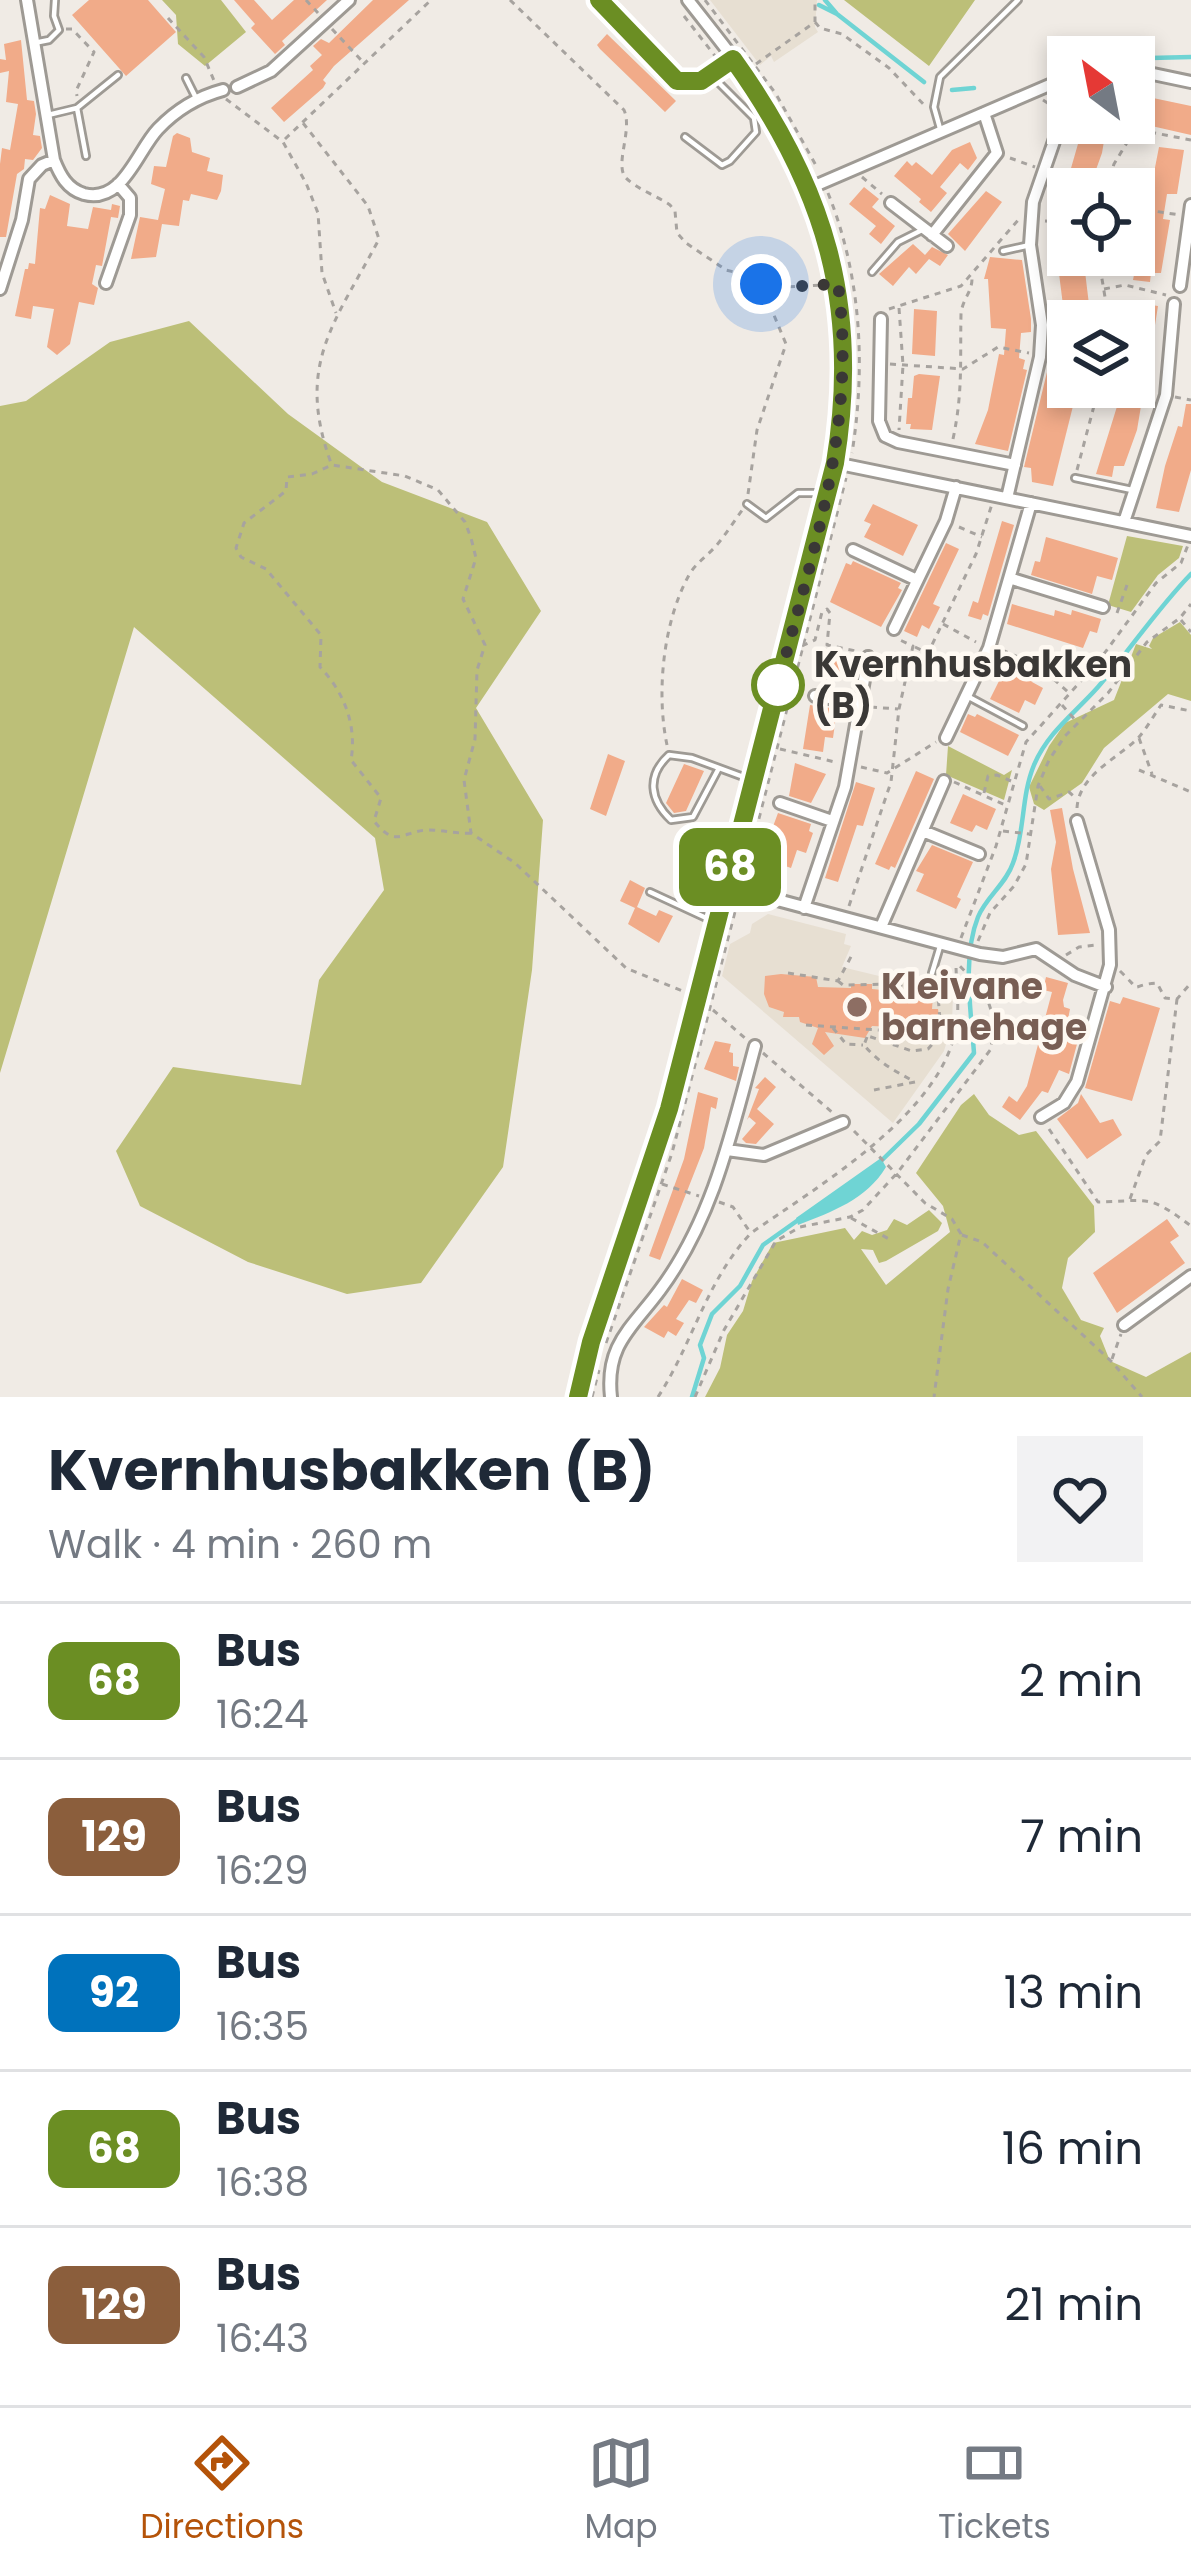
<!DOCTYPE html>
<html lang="en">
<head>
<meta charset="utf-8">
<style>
  body { margin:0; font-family:Poppins,sans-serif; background:#f2f2f3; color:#1f2937; height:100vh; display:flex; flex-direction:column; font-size:45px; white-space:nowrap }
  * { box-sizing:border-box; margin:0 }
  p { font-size:39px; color:#747a83 }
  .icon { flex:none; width:66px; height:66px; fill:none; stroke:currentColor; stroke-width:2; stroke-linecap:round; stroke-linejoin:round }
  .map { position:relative; height:1397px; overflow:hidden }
  .side { display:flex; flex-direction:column; background:#fff; flex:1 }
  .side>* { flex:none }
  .badge { padding:0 24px; border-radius:18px; font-size:42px; line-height:78px }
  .needle { width:78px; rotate:328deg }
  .tools { position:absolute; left:1047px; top:36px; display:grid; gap:24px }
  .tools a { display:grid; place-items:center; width:108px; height:108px; border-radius:0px; background:#fff; box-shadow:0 6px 18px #0003; font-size:60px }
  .you { position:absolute; width:60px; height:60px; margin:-30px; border:9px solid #fff; border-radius:50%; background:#1a73e8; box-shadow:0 0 0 18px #1a73e833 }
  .map>.badge { position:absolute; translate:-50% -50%; box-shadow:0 0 0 6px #fff }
  .round { display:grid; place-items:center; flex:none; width:126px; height:126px; border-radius:0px; background:#f2f2f3 }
  .summary { display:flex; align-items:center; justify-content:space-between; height:204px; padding:0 48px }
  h1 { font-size:57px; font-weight:700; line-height:90px }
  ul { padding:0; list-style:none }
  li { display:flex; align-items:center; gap:36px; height:156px; padding:0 48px; border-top:3px solid #e0e1e3 }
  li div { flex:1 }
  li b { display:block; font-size:45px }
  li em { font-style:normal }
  li .badge { min-width:132px; font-weight:700; text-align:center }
  .tabs { display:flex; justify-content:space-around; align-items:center; height:168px; border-top:3px solid #e0e1e3; background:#fff; font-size:33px; color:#747a83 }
  .tabs a { display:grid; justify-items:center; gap:6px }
  .tabs .selected { color:#b45309 }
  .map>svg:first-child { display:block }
  .built { fill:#e7dfd2 }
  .green { fill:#bcbf78 }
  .water { fill:#6fd4d4 }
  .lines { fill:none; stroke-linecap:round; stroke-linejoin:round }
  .stream { stroke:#6fd4d4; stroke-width:4.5 }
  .building { fill:#f1ab89 }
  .lane-casing { stroke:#9e9a94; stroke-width:10 }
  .street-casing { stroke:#9e9a94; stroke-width:16 }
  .path { stroke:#a7a39f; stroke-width:3; stroke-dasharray:6 6; stroke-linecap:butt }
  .lane { stroke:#fff; stroke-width:4.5 }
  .street { stroke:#fff; stroke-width:10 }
  .line-casing { stroke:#fff; stroke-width:27 }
  .line { stroke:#6b8e23; stroke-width:18 }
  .walk { stroke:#3a3836; stroke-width:12; stroke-dasharray:0 21.6 }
  .stop-dot { fill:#fff; stroke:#6b8e23; stroke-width:6 }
  .education-dot { fill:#8d6e63; stroke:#fef9f2; stroke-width:4.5 }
  .labels { text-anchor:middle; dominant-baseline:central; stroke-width:9; stroke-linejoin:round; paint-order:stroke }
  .stop-label { font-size:36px; font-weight:bold; fill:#3a3836; stroke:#fef9f2; text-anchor:start }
  .education-label { font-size:36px; font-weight:bold; fill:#785e54; stroke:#fef9f2; text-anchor:start }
</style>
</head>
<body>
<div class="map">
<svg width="1191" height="1397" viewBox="0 0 1191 1397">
  <rect width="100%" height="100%" fill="#f0ebe5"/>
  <!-- built -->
  <path class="built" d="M710,0h107l-2,27 3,5 -44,30 -3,-6 -11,9z
    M768,914l78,20 -2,10 7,2 -9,21 111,27 -1,30 -8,27 -51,72 -171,-147 8,-32 20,-11 2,-9z"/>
  <!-- green -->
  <path class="green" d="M162,0h59l25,32 -41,34 -27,-22 -2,-29z
    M844,0h131l-46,66z
    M189,321l99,93 94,68 105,40 54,89 -65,97 67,112 -11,150 -29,197 -82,116 -74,11 -99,-32 -108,-56 -24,-55 57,-84 128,18 18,-105 65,-90 -9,-52 -241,-211 -134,446v-667l26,-5 84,-59z
    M1127,536l56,10 -4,12 -21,17 -27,37 -23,-7z
    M1180,622l11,13v66l-23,-7 -64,54 -22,35 -38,27 -10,-6 -5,-17 20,-41 16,-23 49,-23 22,-56 16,5 -3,-3 4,-8z
    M948,746l56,29 8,-5 -8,30 -58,-25z
    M974,1094l15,21 30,20 17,-4 58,75 1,26 -27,26 -6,30 19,32 23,8 -4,8 10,25 36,16 45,-25v45h-486l15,-29 7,-33 16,-24 9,-30 21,-38 72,-15 9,12 8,-9 10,4 15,-5 7,-11 13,6 22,-15 13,13 -4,8 -52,30 -7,2 -6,-13 -12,-1 25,36 64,-53 -7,-26 -27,-33 45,-68z"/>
  <!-- water -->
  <path class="water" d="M881,1158l5,9c-19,32 -54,45 -88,58l-2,-7z"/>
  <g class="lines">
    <!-- stream -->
    <path class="stream" d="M825,0l12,14 87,68
      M819,5l18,9
      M1088,50l62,8 41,-1
      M952,90l22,-2
      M879,1163l40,-39 55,-71c-3,-42 -12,-96 4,-136 8,-20 28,-33 35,-54 12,-31 8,-67 21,-98 14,-33 41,-52 64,-78 32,-37 59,-78 93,-113
      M692,1397l12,-39 -4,-13 12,-31 28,-28 23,-41 38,-27"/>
  </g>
  <!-- building -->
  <path class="building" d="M89,0h59l28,32 -50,44 -54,-61z
    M234,0h20l18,20 22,-20h33l-45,41 3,4 -10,9 -24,-26 4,-4z
    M373,0h36l-75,66 -11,14 3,3 -3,5 -39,34 -13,-14 42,-38 -3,-4 12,-11 -9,-9 8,-7 8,4z
    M607,34l69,67 -11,11 -65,-63 -3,-4z
    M21,40l6,60 7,1 2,13 -3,21 7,1 2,12 -9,12 -8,-1 -1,10 -7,5 -11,63h-6v-73l2,-16 8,2 8,-46 -12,-2 3,-31 -9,2v-14l6,1 -2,-16z
    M1134,94l57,12v29l-57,-13z
    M1082,130l15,3 -2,6 9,2 -2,12 -13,36h-24z
    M177,133l13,5 2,14 18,6 -3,13 16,4 -2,16 -4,9 -26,-6 -2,7 -6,-1 -4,26 -17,-2 -6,33 -25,2 9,-42 18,3 7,-31 -14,-5 3,-18 12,1 7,-31z
    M970,142l7,16 -9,12 -8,-7 -20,24 7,6 -16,19 -12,-10 2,-3 -27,-23 13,-15 5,5 4,-4 16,13 20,-25z
    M1159,147l25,3 -7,44h-10l-4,25 7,1 -9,53h-10l-1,9 -17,-2z
    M864,187l15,12 -7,8 23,19 -14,18 -12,-10 7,-8 -27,-22z
    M986,191l16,11 -37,49 -17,-17z
    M50,195l20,9 -3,22 21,3 5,-22 18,3 1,-6 8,2 -2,12 -7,-1 -9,49 -6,-1 -4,19 6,4 -4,17 -15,-3 -9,42 -13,11 -10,-8 7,-38 -21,-3 -2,13 -16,-3 10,-47h3l1,-6 6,1 5,-56 5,1z
    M1068,232v23h15l8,66h-26l-11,-87z
    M913,244l12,11 7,-8 16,8 -8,11 -11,-7 -13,15 -7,-7 -16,19 -14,-12z
    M990,257l32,3 9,59v13l-10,1 -2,25 6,2 -2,9 4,1 -19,81 -33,-7 13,-34 11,-56 5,1 2,-26 -15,-1 -3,-49h-4z
    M1131,302l27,4 -11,70h-13v-55h-6z
    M914,309l23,2 -2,45 -23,-2z
    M1048,368l20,7v12l9,3 -24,96 -21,-4 -1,-14 -7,-1z
    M919,374l21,2 -8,54 -22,-1 1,-5h-5l2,-26h4l2,-22z
    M1119,400l22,6 -4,24 -13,36h-10l-2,11 -16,-3z
    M1186,404h5v66l-12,42 -23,-4 9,-42 13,-40 4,1z
    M873,504l45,21 -15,31 -39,-19 7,-13 -7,-3z
    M1002,521l12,4 -26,91 -5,-2 -2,6 -13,-4 5,-15 5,2z
    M1046,537l72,21 -6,22 -15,-4 -5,18 -61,-19 4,-14 5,1z
    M946,543l13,6 -26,55 7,3 -11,22 -7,-4 -5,12 -13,-6z
    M853,561l48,22 -3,5 4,2 -21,37 -51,-25 16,-39 5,2z
    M1012,604l42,12 1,-6 16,5 1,-5 29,9 -4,14 -7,-2 -7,17 -76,-24z
    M817,653l41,6 -4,21 -40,-6z
    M1008,663l27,14 -3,5 11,6 -8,17 -10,-5 -6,13 -29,-14z
    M810,705l27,4 -4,29 -8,-1 -2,15 -20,-3z
    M968,714l7,3 2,-3 42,21 -11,21 -48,-24z
    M608,754l17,7 -19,55 -16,-7z
    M795,763l31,11 -15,29 -22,-7z
    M684,764l20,7 -18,40 -12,2 -8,-10z
    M916,771l18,8 -39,89 -4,-2 -2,4 -14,-6z
    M856,782l19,6 -12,38 -6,-1 -19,57 -13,-4z
    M963,794l33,15 -9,21 -11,-5 -4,7 -22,-9z
    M1062,808l11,61 17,64 -32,2 -7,-66 5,-27 -6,-32z
    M778,813l33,11 -2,7 4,2 -7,20 -9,-3 -6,18 -23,-8 6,-18 -6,-2z
    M932,845l41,17 -16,35 4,2 -5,10 -40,-18 8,-17 -8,-3z
    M630,880l15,8 -8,19 19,9 3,-6 14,6 -14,27 -31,-19 7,-16 -15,-7z
    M781,974l35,3 2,10 33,1v-4h21v5l61,6 -1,14h6l2,15h-18l-2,11 -22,1 -2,-9 -24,-1 -7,12 -40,-6 9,14 -10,9 -12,-11 6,-16 -18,-6 -1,-5h-16l1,-5 -15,-5 -5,-13 1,-18z
    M1046,977l22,6 -5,17 1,7 6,2 -6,31 13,4 -8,30 -10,-4 -11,23 -6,-2 -22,29 -18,-13 7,-11 8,6 10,-16 25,-94 -9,-2z
    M1123,997l37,11 -28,93 -47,-13 25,-87 10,3z
    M715,1041l16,3 -2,8 4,1v13l6,1 -3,14 -32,-12z
    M765,1077l11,10 -19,22 17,15 -18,20 -10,-1 -4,-4 14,-16 -7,-6 -2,3 12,-31 -4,-1z
    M698,1092l20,6 -2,11 -5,-2 -7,41 -44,112 -11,-4 35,-97z
    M1081,1094l19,29 13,-4 9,16 -35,24 -30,-40 21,-16z
    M1167,1219l12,17 -9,6 15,21 -68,50 -24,-40z
    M682,1279l21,11 -7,13 -7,-3 -13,19 8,4 -8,13 -8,-5 -4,7 -20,-11 20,-22 3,2z"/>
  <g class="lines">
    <defs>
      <path id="lane" d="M34,43l15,-3 10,-10 -5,-14 1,-16
        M186,78l10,20
        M77,108l9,48
        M48,115l29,-7 41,-33
        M941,132l-7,-25 6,-30 78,-77
        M685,137l37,28 8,-4 26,-29 -2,-14 -43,-43
        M1003,251l27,-6
        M872,272l26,-30 24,-12
        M1075,478l57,12
        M747,504l19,14 32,-25h30
        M967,696l56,30
        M719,768l-26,49 -22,3c-21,-20 -25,-44 -2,-65l23,3 57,21
        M650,892l67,31
        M932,973l9,-30"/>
      <path id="street" d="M27,0l27,160c6,15 13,29 30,34 39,10 53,-43 74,-65 19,-20 39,-32 65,-39
        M599,0l78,81h24l32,-22
        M1134,70l57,12
        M237,87l34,-16 78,-71
        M810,188l258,-111
        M891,203l56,43
        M932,235l65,-82 -13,-40
        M106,283l24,-68v-17l-12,-14
        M1180,286l11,-81
        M0,289l22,-69 7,-41 13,-14 12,-5
        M881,319l-2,102 6,15 13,6 117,23
        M835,463l356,73
        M1007,498l33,-141 2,-32 -12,-80 3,-43 27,-78
        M1124,522l42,-127 8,-91
        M853,550l64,30
        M1012,579l91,28
        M894,629l52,-108 10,-34
        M815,696l44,6
        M946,738l43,-90 42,-145
        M780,803l52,18
        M923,831l56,23
        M725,886l255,68 23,3 33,-8 39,26 31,12
        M804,908l41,-121 23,-130
        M881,927l63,-146
        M1041,1117l23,-14 13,-21 33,-117 -1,-35 -32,-109
        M727,1150l37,5 79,-33
        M1124,1325l67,-49
        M578,1397l13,-55 78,-233 159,-616c31,-131 16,-267 -57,-382 -25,-39 -55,-75 -83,-111
        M611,1397c-6,-53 22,-70 49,-107 53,-71 72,-159 95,-244"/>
    </defs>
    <!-- lane casing -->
    <use href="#lane" class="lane-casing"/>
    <!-- street casing -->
    <use href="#street" class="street-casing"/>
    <!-- path -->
    <path class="path" d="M306,0l12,13
      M510,0l114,110c9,20 -10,55 2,68 11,11 31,18 44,27l5,6 2,22 9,10 40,27 24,6 11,8 25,60 -29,86 -9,64
      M705,0l71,94 42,75
      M684,16l31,40
      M168,18l36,39 11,26
      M815,22l5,6 22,6 47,34 38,40
      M66,29h6l22,23 -18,39 1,5
      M332,29l30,32
      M756,64l59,-42v-22
      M226,99l57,43 23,41 12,30 4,60 14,40
      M1043,100l17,11
      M303,123l65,83 11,33c-44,84 -84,125 -48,224
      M1103,123l88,17
      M285,139l146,-139
      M1010,158l25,9
      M862,177l20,17
      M1106,189l8,-25 20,-33
      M828,193c33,82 38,173 24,260
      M1134,208l46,7
      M1045,221l23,1
      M1098,255l11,66
      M765,288l57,-3
      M1104,289l21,-4 41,10
      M899,308l4,57 -4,65
      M889,309l72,-23 58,-67
      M1049,359l19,4
      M890,364l73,5 35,-22 31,6
      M1109,387l43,16
      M1175,397l16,3
      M953,439c10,-47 7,-79 8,-125 1,-14 11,-22 11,-35
      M1077,470l22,-83
      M959,527l23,10
      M1117,613l10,-28
      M1181,620l10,12
      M943,624l33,18
      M802,646l13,-6 7,-28 5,-3 3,4 -3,32 29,6
      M915,647l13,6 48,-99 16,-50
      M1002,650l37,16 29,26
      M1062,705l14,16
      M871,707l27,2
      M1139,738l13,36
      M667,745c-11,-52 -4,-123 22,-170 6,-11 17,-18 26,-28 10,-11 19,-26 28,-38
      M780,749l55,13
      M861,767l26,6 49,-31
      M1139,770l52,22
      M954,782l51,23
      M1040,786l9,13 20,-7 8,7
      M984,793l4,-17 9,-1 14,6
      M1077,808c2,-34 42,-50 62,-71 8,-9 15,-22 22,-32l30,6
      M1003,831l26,3
      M471,833c-15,1 -28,-3 -42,-3 -26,0 -32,20 -55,-9l7,-23 -30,-38c6,-35 -7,-68 -31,-93l1,-32 -55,-66 -25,-12 -5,-9 8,-25 42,-32 1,-14 25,-3 20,-9 73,11 33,14 27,32 6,16 5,20 -13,41 22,46 -8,25 -2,69 -11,41 7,53 44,30 111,105 59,24
      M744,877l102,-399
      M849,906l42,-124 8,-73 14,-63 -13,-6
      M961,938l35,-92 30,-104 72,-80 58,-79 25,-20 7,-18
      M978,941l12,-28 24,-27 12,-22 12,-78 11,-26 16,-24 43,-43 39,-51 33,-24 11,-14
      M1066,955l13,-8 17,-2
      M1120,971c26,25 6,14 37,12l8,15 12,1 14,-16
      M788,973l50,8 15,-28
      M838,981l5,4 50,-1 45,11 3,39 -13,15 -16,2 -44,-15
      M713,1010l33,29
      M806,1025l72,5 62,-1
      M833,1028l13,16 17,1
      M867,1037l-3,8c15,18 31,26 51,37l-41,8
      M763,1053l70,60
      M1049,1129l49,73c51,-1 49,-9 93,24
      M854,1131l71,72 27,16 9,15 -13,55 -14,108
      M662,1184l37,12
      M1130,1199l16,-44 14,-14 17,-142
      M719,1202l14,5 17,25
      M851,1218l38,21
      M962,1235l20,7 129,119 31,36
      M606,1343l66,-190 65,-249
      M1112,1359l9,-25
      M592,1397l7,-27
      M658,1397c35,-54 48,-116 93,-164 66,-46 190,-119 205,-205 4,-20 0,-44 0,-64
      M695,1397l29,-67 52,-89 24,-14 50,-10 13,-7 35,-38 93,-123 3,-30 -9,-27 -29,-30"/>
    <!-- lane -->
    <use href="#lane" class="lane"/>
    <!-- street -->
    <use href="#street" class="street"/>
  </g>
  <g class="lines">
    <defs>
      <path id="line" d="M578,1397l13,-55 78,-233 166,-646c26,-157 -10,-276 -102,-404l-32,22h-24l-78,-81"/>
    </defs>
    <!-- line casing -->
    <use href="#line" class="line-casing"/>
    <!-- line -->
    <use href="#line" class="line"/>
    <!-- walk -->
    <path class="walk" d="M761,284l3,4 74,-4c19,141 -25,266 -60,401"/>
  </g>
  <!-- markers -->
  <circle class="stop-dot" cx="778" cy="685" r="24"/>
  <circle class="education-dot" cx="857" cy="1007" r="12"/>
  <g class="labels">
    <!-- stop labels -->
    <g class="stop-label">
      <text x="814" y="664">Kvernhusbakken<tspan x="814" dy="41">(B)</tspan></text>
    </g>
    <!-- education labels -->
    <g class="education-label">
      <text x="881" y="986">Kleivane<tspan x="881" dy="41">barnehage</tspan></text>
    </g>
  </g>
</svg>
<div class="tools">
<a><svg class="needle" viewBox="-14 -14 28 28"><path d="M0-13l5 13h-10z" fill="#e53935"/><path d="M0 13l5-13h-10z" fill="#747a83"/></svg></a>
<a><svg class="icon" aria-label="locate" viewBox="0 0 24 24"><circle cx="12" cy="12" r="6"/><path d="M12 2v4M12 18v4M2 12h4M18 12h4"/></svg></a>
<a><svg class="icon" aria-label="layers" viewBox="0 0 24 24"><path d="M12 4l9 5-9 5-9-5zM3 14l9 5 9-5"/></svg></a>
</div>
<div class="you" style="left:761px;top:284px"></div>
<b class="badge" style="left:730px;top:867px;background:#6b8e23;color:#fff">68</b>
</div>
<section class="side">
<div class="summary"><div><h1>Kvernhusbakken (B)</h1><p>Walk · 4 min · 260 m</p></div><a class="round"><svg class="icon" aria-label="heart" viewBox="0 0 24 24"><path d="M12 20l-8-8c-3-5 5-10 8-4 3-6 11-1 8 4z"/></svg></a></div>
<ul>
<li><span class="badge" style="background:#6b8e23;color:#fff">68</span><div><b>Bus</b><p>16:24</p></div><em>2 min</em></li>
<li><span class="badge" style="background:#8b5e3c;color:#fff">129</span><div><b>Bus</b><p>16:29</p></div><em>7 min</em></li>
<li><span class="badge" style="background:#0072bc;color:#fff">92</span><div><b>Bus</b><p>16:35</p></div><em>13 min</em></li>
<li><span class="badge" style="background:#6b8e23;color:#fff">68</span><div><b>Bus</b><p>16:38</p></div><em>16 min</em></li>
<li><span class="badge" style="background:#8b5e3c;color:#fff">129</span><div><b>Bus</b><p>16:43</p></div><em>21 min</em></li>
</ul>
</section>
<nav class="tabs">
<a class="selected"><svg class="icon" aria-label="directions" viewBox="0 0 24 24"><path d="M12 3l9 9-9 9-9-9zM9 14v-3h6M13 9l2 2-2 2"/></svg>Directions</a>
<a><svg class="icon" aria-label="map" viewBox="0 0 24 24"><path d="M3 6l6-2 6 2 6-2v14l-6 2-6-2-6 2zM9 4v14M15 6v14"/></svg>Map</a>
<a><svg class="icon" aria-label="tickets" viewBox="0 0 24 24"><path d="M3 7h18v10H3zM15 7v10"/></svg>Tickets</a>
</nav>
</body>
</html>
